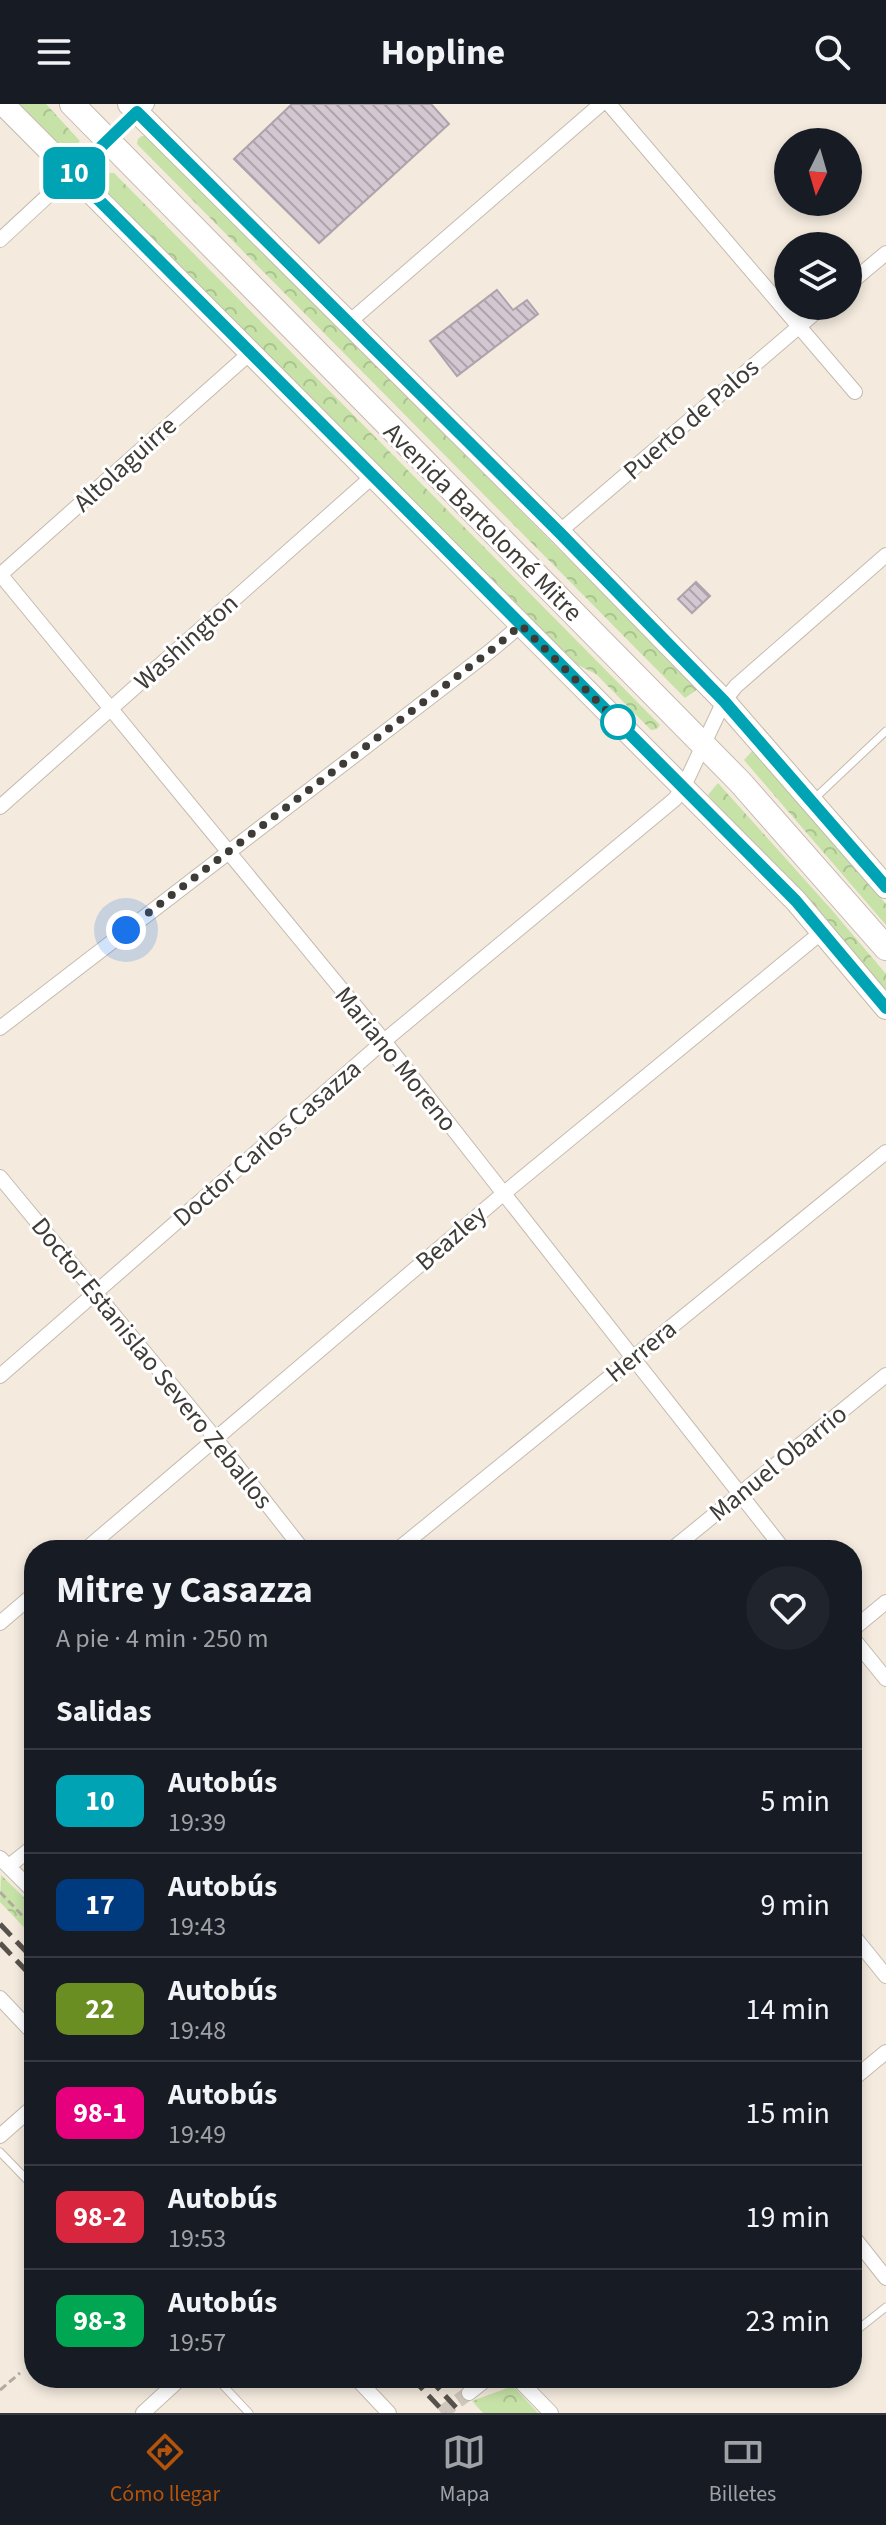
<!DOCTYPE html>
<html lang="es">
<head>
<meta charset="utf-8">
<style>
  body { margin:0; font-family:"Source Sans 3",sans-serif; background:#20242c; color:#f1f3f6; height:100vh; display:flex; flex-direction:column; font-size:30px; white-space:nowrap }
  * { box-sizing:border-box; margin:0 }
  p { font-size:26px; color:#9ea1a6 }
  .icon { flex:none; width:44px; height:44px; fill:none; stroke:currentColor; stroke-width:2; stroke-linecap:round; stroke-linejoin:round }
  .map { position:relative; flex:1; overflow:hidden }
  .details { position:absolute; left:24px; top:1436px; width:838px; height:848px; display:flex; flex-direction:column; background:#171b24; border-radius:32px; box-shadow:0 4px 12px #0003 }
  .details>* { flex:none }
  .badge { padding:0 16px; border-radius:12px; font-size:28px; line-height:52px }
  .needle { width:52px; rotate:185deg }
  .fabs { position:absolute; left:774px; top:24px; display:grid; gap:16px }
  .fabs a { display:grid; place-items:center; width:88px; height:88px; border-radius:50%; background:#171b24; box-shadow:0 4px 12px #0003; font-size:40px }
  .you { position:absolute; width:40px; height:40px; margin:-20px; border:6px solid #fff; border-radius:50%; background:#1a73e8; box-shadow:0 0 0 12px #1a73e833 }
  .map>.badge { position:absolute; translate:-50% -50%; box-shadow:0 0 0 4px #fff }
  h2 { padding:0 32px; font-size:30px; line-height:72px }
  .round { display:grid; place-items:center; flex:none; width:84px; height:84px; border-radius:42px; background:#20242c }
  .summary { display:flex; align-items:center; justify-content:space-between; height:136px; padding:0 32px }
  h1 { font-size:38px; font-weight:700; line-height:60px }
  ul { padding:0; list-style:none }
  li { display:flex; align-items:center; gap:24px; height:104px; padding:0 32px; border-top:2px solid #363941 }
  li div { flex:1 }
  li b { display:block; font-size:30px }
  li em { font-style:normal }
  li .badge { min-width:88px; font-weight:700; text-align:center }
  header { display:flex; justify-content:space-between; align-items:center; height:104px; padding:0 32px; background:#171b24; font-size:36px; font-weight:700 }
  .menu { display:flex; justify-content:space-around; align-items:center; height:112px; border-top:2px solid #363941; background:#171b24; font-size:22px; color:#9ea1a6 }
  .menu a { display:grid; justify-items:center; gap:4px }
  .menu .selected { color:#b45309 }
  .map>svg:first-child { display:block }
  .park { fill:url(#park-crowns) }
  .building { fill:url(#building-back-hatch); stroke:#aea2ab; stroke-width:2 }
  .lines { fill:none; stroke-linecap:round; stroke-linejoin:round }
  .street-tunnel { stroke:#d0c7bc; stroke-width:14; stroke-dasharray:14 7; stroke-linecap:butt }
  .lane-casing { stroke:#c4bbaf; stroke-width:9 }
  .street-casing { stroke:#c4bbaf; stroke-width:16 }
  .secondary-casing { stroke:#c4bbaf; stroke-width:24 }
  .primary-casing { stroke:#c4bbaf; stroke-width:26 }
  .path { stroke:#b2aba1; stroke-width:3; stroke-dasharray:8 4; stroke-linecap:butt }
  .lane { stroke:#fff; stroke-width:7 }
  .street { stroke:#fff; stroke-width:14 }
  .secondary { stroke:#fff; stroke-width:22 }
  .primary { stroke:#fff; stroke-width:24 }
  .rail { stroke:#57524c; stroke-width:5; stroke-dasharray:16 8; stroke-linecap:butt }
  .line-casing { stroke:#fff; stroke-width:18 }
  .line { stroke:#00a3b4; stroke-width:12 }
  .walk { stroke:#3f3b36; stroke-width:8; stroke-dasharray:0 14.4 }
  .stop-dot { fill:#fff; stroke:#00a3b4; stroke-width:4 }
  .labels { text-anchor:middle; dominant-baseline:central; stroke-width:6; stroke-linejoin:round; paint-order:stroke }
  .street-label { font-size:26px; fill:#3f3b36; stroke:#fff }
</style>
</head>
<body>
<header><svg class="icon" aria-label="menu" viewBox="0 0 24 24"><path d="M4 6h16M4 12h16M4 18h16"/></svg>Hopline<svg class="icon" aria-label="search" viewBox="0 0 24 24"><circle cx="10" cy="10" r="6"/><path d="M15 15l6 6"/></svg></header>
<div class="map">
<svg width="886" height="2309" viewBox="0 0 886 2309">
  <defs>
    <pattern id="park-crowns" width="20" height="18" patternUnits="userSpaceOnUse" patternTransform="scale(2)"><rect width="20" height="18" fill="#c6e2a7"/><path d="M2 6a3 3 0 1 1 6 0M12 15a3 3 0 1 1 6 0" fill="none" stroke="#abc390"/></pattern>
    <pattern id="building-back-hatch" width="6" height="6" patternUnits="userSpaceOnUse" patternTransform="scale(2)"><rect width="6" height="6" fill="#d3c7d1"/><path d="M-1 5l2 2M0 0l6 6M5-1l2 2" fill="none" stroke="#ada3aa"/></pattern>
  </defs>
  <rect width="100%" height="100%" fill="#f4eade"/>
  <!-- park -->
  <path class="park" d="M18,0h28l34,37 -9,11 -5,-1z
    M142,32h5l551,553 -13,9 -548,-554 1,-5z
    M106,69h8l546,552 -3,4 -6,1 -55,-56 -22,-11 -474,-478 -2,-4z
    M753,646l133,154v21l-142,-165z
    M718,679l113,126 55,65v19l-64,-76 -114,-122z
    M1,1771l33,32v31l-34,-36z
    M513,2282l25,27h-55l-11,-12z"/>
  <!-- building -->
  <path class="building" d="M292,0h139l18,20 -130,119 -85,-84z
    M497,186l16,20 14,-10 11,14 -81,62 -27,-35z
    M696,478l14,14 -18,17 -14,-14z"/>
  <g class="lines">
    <!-- street-tunnel -->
    <path class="street-tunnel" d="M441,2309l28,-20"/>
    <defs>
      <path id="lane" d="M814,695l72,-68
        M0,2048l34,35
        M852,2230l34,-27
        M216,2274l33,35
        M796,2276l2,-2"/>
      <path id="street" d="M609,0l246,288
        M0,136l147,-136
        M848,181l38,-32
        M348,219l253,-219
        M559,428l264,-226
        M0,470l384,467 400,509
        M0,471l250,-222
        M0,703l372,-330
        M0,924l489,-376 32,-27
        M0,1073l216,262 87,111
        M0,1272l384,-335 291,-242 9,-13 40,-85 12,-15 150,-131
        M85,1446l418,-356 320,-263
        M397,1446l489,-398
        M671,1446l215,-175
        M0,1519l34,-29
        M852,1526l34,-28
        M852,1533l34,42
        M0,1754l34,34
        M9,1762l25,-20
        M852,1830l34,42
        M0,1894l34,36
        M852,1976l34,-28
        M0,2032l34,-30
        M852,2131l34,43
        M356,2274l33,35
        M517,2274l34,35
        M469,2289l19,-15
        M143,2309l38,-35"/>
      <path id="secondary" d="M3,0l793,797 90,107
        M129,0l430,428 165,169 162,186"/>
      <path id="primary" d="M72,0l668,678 146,166"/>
    </defs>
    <!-- lane casing -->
    <use href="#lane" class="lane-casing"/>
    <!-- street casing -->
    <use href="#street" class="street-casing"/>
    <!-- secondary casing -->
    <use href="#secondary" class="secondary-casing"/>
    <!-- primary casing -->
    <use href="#primary" class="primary-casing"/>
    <!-- path -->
    <path class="path" d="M0,1788l34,36
      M0,2286l20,-17"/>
    <!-- lane -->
    <use href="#lane" class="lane"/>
    <!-- street -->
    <use href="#street" class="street"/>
    <!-- secondary -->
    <use href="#secondary" class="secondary"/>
    <!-- primary -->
    <use href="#primary" class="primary"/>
    <!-- rail -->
    <path class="rail" d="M0,1820l34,36
      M0,1839l34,36
      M412,2274l33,35
      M429,2274l32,35"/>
  </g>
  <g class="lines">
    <defs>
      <path id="line" d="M886,783l-162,-186 -165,-169 -422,-420 -64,62 723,727 90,107"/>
    </defs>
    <!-- line casing -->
    <use href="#line" class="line-casing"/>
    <!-- line -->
    <use href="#line" class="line"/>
    <!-- walk -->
    <path class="walk" d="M126,826l363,-278 32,-27 97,97"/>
  </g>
  <!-- markers -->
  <circle class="stop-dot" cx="618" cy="618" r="16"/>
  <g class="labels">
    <!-- street labels -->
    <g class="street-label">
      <text transform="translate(691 315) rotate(-41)">Puerto de Palos</text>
      <text transform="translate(125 360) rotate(-42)">Altolaguirre</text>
      <text transform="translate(483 418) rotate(45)">Avenida Bartolomé Mitre</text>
      <text transform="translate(186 538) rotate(-42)">Washington</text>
      <text transform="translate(396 955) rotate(51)">Mariano Moreno</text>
      <text transform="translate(267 1039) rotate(-41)">Doctor Carlos Casazza</text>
      <text transform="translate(451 1134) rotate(-41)">Beazley</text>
      <text transform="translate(641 1247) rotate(-39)">Herrera</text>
      <text transform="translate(152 1259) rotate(51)">Doctor Estanislao Severo Zeballos</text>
      <text transform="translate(778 1359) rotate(-39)">Manuel Obarrio</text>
    </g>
  </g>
</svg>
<div class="fabs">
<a><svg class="needle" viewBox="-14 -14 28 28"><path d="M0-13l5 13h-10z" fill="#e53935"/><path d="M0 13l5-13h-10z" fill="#9ea1a6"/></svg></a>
<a><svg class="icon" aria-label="layers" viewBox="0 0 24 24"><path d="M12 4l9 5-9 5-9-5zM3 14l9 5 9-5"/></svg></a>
</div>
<div class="you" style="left:126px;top:826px"></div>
<b class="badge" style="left:74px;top:69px;background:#00a3b4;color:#fff">10</b>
<section class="details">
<div class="summary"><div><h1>Mitre y Casazza</h1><p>A pie · 4 min · 250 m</p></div><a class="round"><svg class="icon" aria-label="heart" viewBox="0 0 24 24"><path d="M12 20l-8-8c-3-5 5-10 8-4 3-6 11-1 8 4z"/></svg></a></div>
<h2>Salidas</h2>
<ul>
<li><span class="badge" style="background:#00a3b4;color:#fff">10</span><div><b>Autobús</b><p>19:39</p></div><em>5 min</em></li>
<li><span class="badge" style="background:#003b80;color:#fff">17</span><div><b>Autobús</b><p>19:43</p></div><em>9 min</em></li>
<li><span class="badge" style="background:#6b8e23;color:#fff">22</span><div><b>Autobús</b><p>19:48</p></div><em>14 min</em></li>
<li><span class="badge" style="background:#e6007e;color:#fff">98-1</span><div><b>Autobús</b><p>19:49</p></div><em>15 min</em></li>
<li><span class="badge" style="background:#d7263d;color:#fff">98-2</span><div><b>Autobús</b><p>19:53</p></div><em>19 min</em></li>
<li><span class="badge" style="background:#00a651;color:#fff">98-3</span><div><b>Autobús</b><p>19:57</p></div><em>23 min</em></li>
</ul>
</section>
</div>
<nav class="menu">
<a class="selected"><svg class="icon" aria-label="directions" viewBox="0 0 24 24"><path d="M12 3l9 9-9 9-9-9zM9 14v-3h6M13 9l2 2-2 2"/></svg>Cómo llegar</a>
<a><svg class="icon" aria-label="map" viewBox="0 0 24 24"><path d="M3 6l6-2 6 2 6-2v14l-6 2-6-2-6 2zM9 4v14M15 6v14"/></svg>Mapa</a>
<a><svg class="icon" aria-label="tickets" viewBox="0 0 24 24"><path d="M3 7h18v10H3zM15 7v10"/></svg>Billetes</a>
</nav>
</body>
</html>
